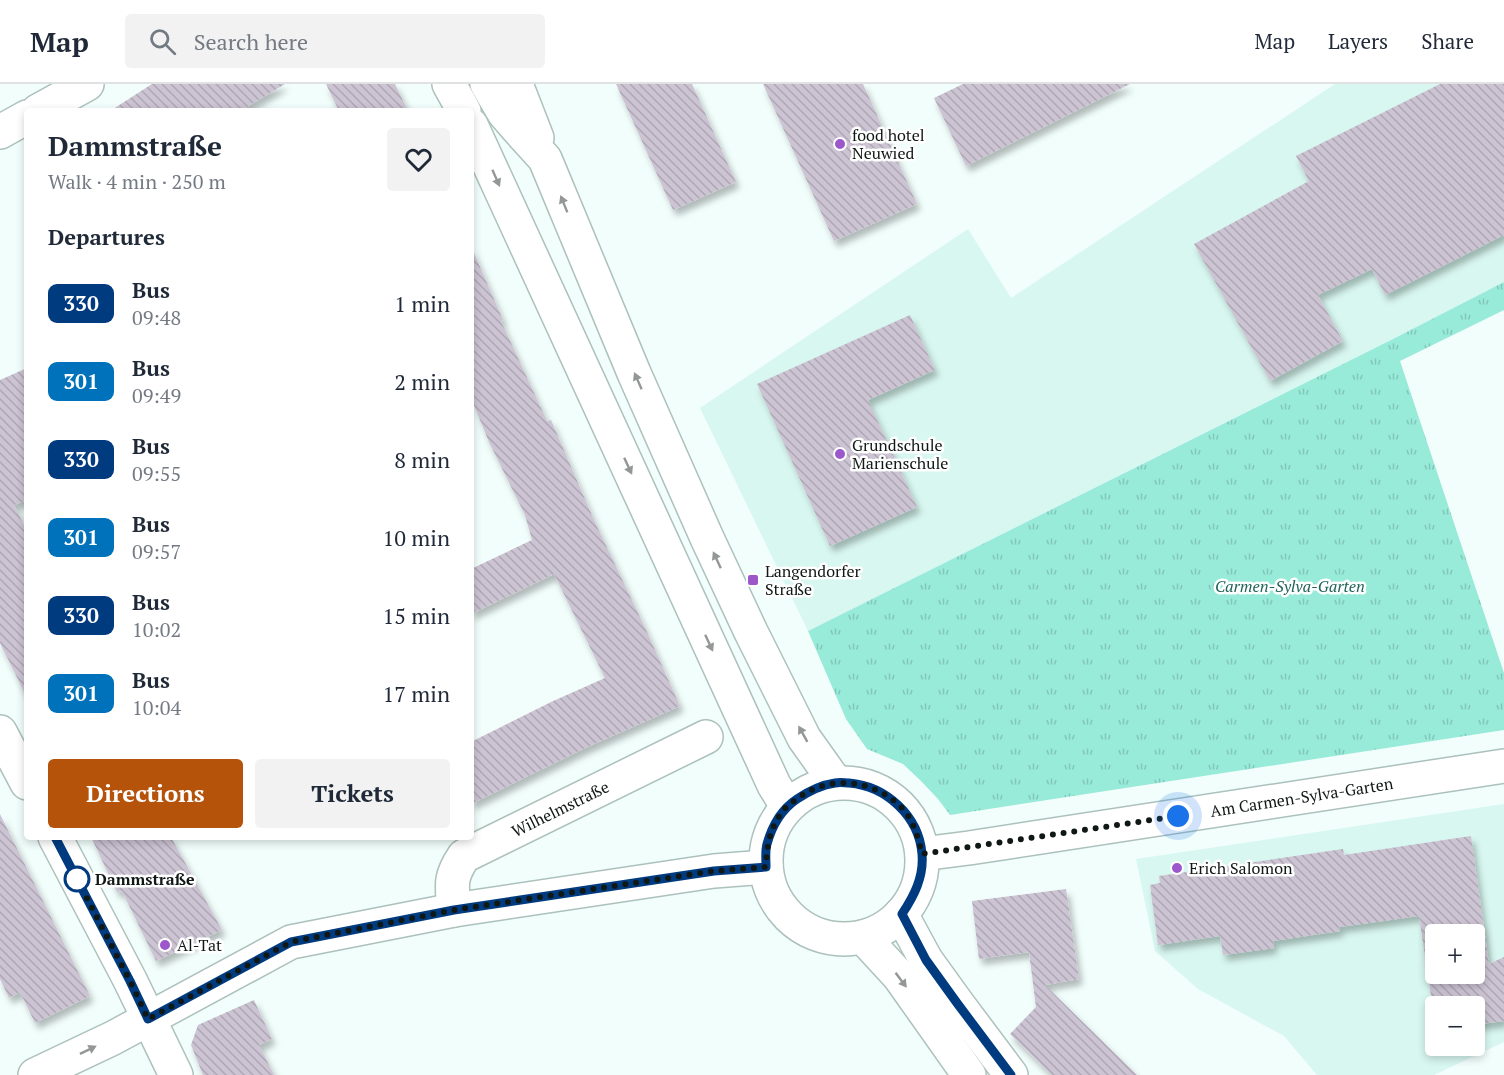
<!DOCTYPE html>
<html lang="en">
<head>
<meta charset="utf-8">
<style>
  body { margin:0; font-family:"PT Serif",serif; background:#f2f2f3; color:#1f2937; height:100vh; display:flex; flex-direction:column; font-size:22px; white-space:nowrap }
  * { box-sizing:border-box; margin:0 }
  p { font-size:20px; color:#747a83 }
  .icon { flex:none; width:33px; height:33px; fill:none; stroke:currentColor; stroke-width:2; stroke-linecap:round; stroke-linejoin:round }
  .map { position:relative; flex:1; overflow:hidden }
  .panel { position:absolute; left:24px; top:24px; width:450px; height:732px; display:flex; flex-direction:column; background:#fff; border-radius:6px; box-shadow:0 3px 9px #0003 }
  .panel>* { flex:none }
  .badge { padding:0 12px; border-radius:9px; font-size:21px; line-height:39px }
  .buttons { position:absolute; left:1425px; top:840px; display:grid; gap:12px }
  .buttons a { display:grid; place-items:center; width:60px; height:60px; border-radius:6px; background:#fff; box-shadow:0 3px 9px #0003; font-size:30px }
  .you { position:absolute; width:30px; height:30px; margin:-15px; border:4px solid #fff; border-radius:50%; background:#1a73e8; box-shadow:0 0 0 9px #1a73e833 }
  .map>.badge { position:absolute; translate:-50% -50%; box-shadow:0 0 0 3px #fff }
  h2 { padding:0 24px; font-size:22px; line-height:54px }
  .round { display:grid; place-items:center; flex:none; width:63px; height:63px; border-radius:6px; background:#f2f2f3 }
  .headline { display:flex; align-items:center; justify-content:space-between; height:102px; padding:0 24px }
  h1 { font-size:28px; font-weight:700; line-height:45px }
  .cta { display:flex; gap:12px; margin-top:auto; padding:12px 24px }
  .cta a { flex:1; height:69px; border-radius:6px; background:#b45309; color:#fff; font-size:24px; font-weight:700; line-height:69px; text-align:center }
  .cta a+a { background:#f2f2f3; color:#1f2937 }
  ul { padding:0; list-style:none }
  li { display:flex; align-items:center; gap:18px; height:78px; padding:0 24px }
  li div { flex:1 }
  li b { display:block; font-size:22px }
  li em { font-style:normal }
  li .badge { min-width:66px; font-weight:700; text-align:center }
  header { display:flex; align-items:center; gap:36px; box-sizing:border-box; height:84px; padding:0 30px; background:#fff; border-bottom:2px solid #e0e1e3 }
  header strong { font-size:28px }
  nav { display:flex; gap:33px; margin-inline-start:auto; font-size:21px }
  .search { width:420px; height:54px; background:#f2f2f3; display:flex; align-items:center; gap:15px; box-sizing:border-box; padding:0 21px; border-radius:6px; color:#747a83; font-size:22px }
  .map>svg:first-child { display:block }
  .built { fill:#d8f7f0; fill-rule:evenodd }
  .grass { fill:url(#grass-tufts) }
  .building { fill:url(#building-back-hatch); fill-rule:evenodd; filter:url(#shadow) }
  .lines { fill:none; stroke-linecap:round; stroke-linejoin:round }
  .minor-casing { stroke:#acc1bc; stroke-width:36 }
  .minor { stroke:#fff; stroke-width:33 }
  .oneway { fill:#939796 }
  .line-casing { stroke:#fff; stroke-width:14 }
  .line { stroke:#003b80; stroke-width:9 }
  .walk { stroke:#101816; stroke-width:6; stroke-dasharray:0 10.8 }
  .poi-dot { fill:#9c57cb; stroke:#fff; stroke-width:2 }
  .stop-dot { fill:#fff; stroke:#003b80; stroke-width:3 }
  .labels { text-anchor:middle; dominant-baseline:central; stroke-width:5; stroke-linejoin:round; paint-order:stroke }
  .poi-label { font-size:16px; fill:#101816; stroke:#fff; text-anchor:start }
  .park-label { font-size:16px; font-style:italic; fill:#206458; stroke:#fff }
  .street-label { font-size:16px; fill:#101816; stroke:#fff }
  .stop-label { font-size:16px; font-weight:bold; fill:#101816; stroke:#fff; text-anchor:start }
</style>
</head>
<body>
<header>
<strong>Map</strong>
<div class="search"><svg class="icon" aria-label="search" viewBox="0 0 24 24"><circle cx="10" cy="10" r="6"/><path d="M15 15l6 6"/></svg>Search here</div>
<nav><a>Map</a><a>Layers</a><a>Share</a></nav>
</header>
<div class="map">
<svg width="1504" height="991" viewBox="0 0 1504 991">
  <defs>
    <pattern id="grass-tufts" width="24" height="20" patternUnits="userSpaceOnUse" patternTransform="scale(1.5)"><rect width="24" height="20" fill="#98ead9"/><path d="M3 7l-1-3M5 7V3M7 7l1-3M15 17l-1-3M17 17v-4M19 17l1-3" fill="none" stroke="#82c8ba"/></pattern>
    <pattern id="building-back-hatch" width="6" height="6" patternUnits="userSpaceOnUse" patternTransform="scale(1.5)"><rect width="6" height="6" fill="#ccc3d3"/><path d="M-1 5l2 2M0 0l6 6M5-1l2 2" fill="none" stroke="#aea7b4"/></pattern>
    <filter id="shadow"><feDropShadow dx="3.5" dy="6" stdDeviation="3" flood-color="#0004"/></filter>
  </defs>
  <rect width="100%" height="100%" fill="#f1fefb"/>
  <!-- built -->
  <path class="built" d="M1335,0h169v198l-111,57 -585,292 -108,-223 268,-179 43,69z
    M1504,720v238l-70,33h-117l-33,-39 -86,-47 -43,-38 -19,-92zM1436,850h38v40h-38zM1436,922h38v40h-38z"/>
  <!-- grass -->
  <path class="grass" d="M1504,198v28l-104,51 104,312v57l-554,85 -12,-16 -17,-18 -18,-17 -36,-15 -21,-30 -38,-88 585,-292z"/>
  <!-- building -->
  <path class="building" d="M152,0h133l-45,27h-130z
    M326,0h69l13,27h-69z
    M616,0h76l44,98 -63,28z
    M763,0h100l54,120 -83,37z
    M963,0h167l-164,82 -32,-68z
    M1440,0h64v151l-119,60 -13,-26 -54,26 25,46 -73,40 -76,-137 115,-63 -13,-25z
    M471,162l32,74 -2,1 46,100 4,-1 43,100 53,112 33,74 -95,42 -114,56v-62l80,-40 54,-24 -51,-104 -83,40v-45l61,-29 -7,-25 -36,-73 -18,-44z
    M910,231l25,55 -67,30 49,107 -87,39 -73,-162z
    M27,284v132l-13,5 13,26v167l-27,-55v-263z
    M0,730l90,182 -55,27 -15,-31 -11,6 -9,-19z
    M1471,752l18,128 15,-7v64l-30,4v-19h-38v23l-17,-113 -80,11 1,4 -67,10 1,7 -51,7 -3,-19 -62,9 -8,-60 10,-2 -1,-7 184,-27 1,6zM1436,850h38v40h-38z
    M91,753h80l51,93 -66,31 -34,-70 -5,1z
    M1066,805l13,90 -34,6 92,90h-85l-42,-41 26,-27 -7,-55 -50,7 -7,-58z
    M254,916l18,39 -13,6 15,30h-71l-12,-30 7,-20z"/>
  <g class="lines">
    <defs>
      <g id="minor">
        <path d="M449,0l15,27"/>
        <path d="M487,0l17,29 13,15 28,31 89,214 73,165 44,94 53,106 32,45"/>
        <path d="M516,0l21,54"/>
        <path d="M38,27l49,-27"/>
        <path d="M471,41l303,660 13,21"/>
        <path d="M0,48l27,-15"/>
        <path d="M0,648l27,51"/>
        <circle cx="844" cy="777" r="78"/>
        <path d="M55,753l75,143 46,95"/>
        <path id="s1" d="M922,770l47,-6 535,-82"/>
        <path id="s2" d="M454,826c-2,-25 -5,-32 10,-54l242,-119"/>
        <path d="M901,830l25,46 31,43 54,72"/>
        <path d="M863,853l36,39 70,99"/>
        <path d="M35,991l78,-37 178,-96 163,-32 260,-39 52,-4"/>
      </g>
    </defs>
    <!-- minor casing -->
    <use href="#minor" class="minor-casing"/>
    <!-- minor -->
    <use href="#minor" class="minor"/>
  </g>
  <!-- one-way arrows -->
  <defs><path id="oneway-solid" d="M-6-.8H1V-3.2L6.5 0L1 3.2V.8H-6Z" transform="scale(1.5)"/></defs>
  <g class="oneway">
    <use href="#oneway-solid" transform="translate(496 94) rotate(66)"/>
    <use href="#oneway-solid" transform="translate(564 120) rotate(-112)"/>
    <use href="#oneway-solid" transform="translate(638 297) rotate(-114)"/>
    <use href="#oneway-solid" transform="translate(628 382) rotate(65)"/>
    <use href="#oneway-solid" transform="translate(717 476) rotate(-115)"/>
    <use href="#oneway-solid" transform="translate(709 559) rotate(65)"/>
    <use href="#oneway-solid" transform="translate(803 650) rotate(-119)"/>
    <use href="#oneway-solid" transform="translate(901 896) rotate(53)"/>
    <use href="#oneway-solid" transform="translate(88 966) rotate(-26)"/>
  </g>
  <g class="lines">
    <defs>
      <path id="line" d="M55,753l75,144 18,38 143,-77 163,-32 260,-39 52,-4c0,-8 -1,-16 1,-23 5,-18 15,-35 30,-45 12,-8 24,-14 38,-16 5,-1 10,0 14,0 37,3 70,33 73,71 2,23 -8,42 -20,60l24,46 31,43 54,72"/>
    </defs>
    <!-- line casing -->
    <use href="#line" class="line-casing"/>
    <!-- line -->
    <use href="#line" class="line"/>
    <!-- walk -->
    <path class="walk" d="M77,795l53,102 18,38 143,-77 163,-32 260,-39 52,-4c1,-24 4,-41 20,-60 4,-4 10,-7 15,-11 32,-22 75,-15 101,12 12,13 16,30 20,46l256,-38"/>
  </g>
  <!-- markers -->
  <g class="poi-dot">
    <circle cx="840" cy="60" r="6"/>
    <circle cx="840" cy="370" r="6"/>
    <rect x="747" y="490" width="12" height="12" rx="3"/>
    <circle cx="1177" cy="784" r="6"/>
    <circle cx="165" cy="861" r="6"/>
  </g>
  <circle class="stop-dot" cx="77" cy="795" r="12"/>
  <g class="labels">
    <!-- poi labels -->
    <g class="poi-label">
      <text x="852" y="51">food hotel<tspan x="852" dy="18">Neuwied</tspan></text>
      <text x="852" y="361">Grundschule<tspan x="852" dy="18">Marienschule</tspan></text>
      <text x="765" y="487">Langendorfer<tspan x="765" dy="18">Straße</tspan></text>
      <text x="1189" y="784">Erich Salomon</text>
      <text x="177" y="861">Al-Tat</text>
    </g>
    <!-- park labels -->
    <g class="park-label">
      <text x="1290" y="502">Carmen-Sylva-Garten</text>
    </g>
    <!-- street labels -->
    <g class="street-label">
      <text stroke="none"><textPath href="#s1" startOffset="384">Am Carmen-Sylva-Garten</textPath></text>
      <text stroke="none"><textPath href="#s2" startOffset="164">Wilhelmstraße</textPath></text>
    </g>
    <!-- stop labels -->
    <g class="stop-label">
      <text x="95" y="795">Dammstraße</text>
    </g>
  </g>
</svg>
<div class="buttons">
<a>+</a>
<a>−</a>
</div>
<div class="you" style="left:1178px;top:732px"></div>
<section class="panel">
<div class="headline"><div><h1>Dammstraße</h1><p>Walk · 4 min · 250 m</p></div><a class="round"><svg class="icon" aria-label="heart" viewBox="0 0 24 24"><path d="M12 20l-8-8c-3-5 5-10 8-4 3-6 11-1 8 4z"/></svg></a></div>
<h2>Departures</h2>
<ul>
<li><span class="badge" style="background:#003b80;color:#fff">330</span><div><b>Bus</b><p>09:48</p></div><em>1 min</em></li>
<li><span class="badge" style="background:#0072bc;color:#fff">301</span><div><b>Bus</b><p>09:49</p></div><em>2 min</em></li>
<li><span class="badge" style="background:#003b80;color:#fff">330</span><div><b>Bus</b><p>09:55</p></div><em>8 min</em></li>
<li><span class="badge" style="background:#0072bc;color:#fff">301</span><div><b>Bus</b><p>09:57</p></div><em>10 min</em></li>
<li><span class="badge" style="background:#003b80;color:#fff">330</span><div><b>Bus</b><p>10:02</p></div><em>15 min</em></li>
<li><span class="badge" style="background:#0072bc;color:#fff">301</span><div><b>Bus</b><p>10:04</p></div><em>17 min</em></li>
</ul>
<div class="cta"><a>Directions</a><a>Tickets</a></div>
</section>
</div>
</body>
</html>
